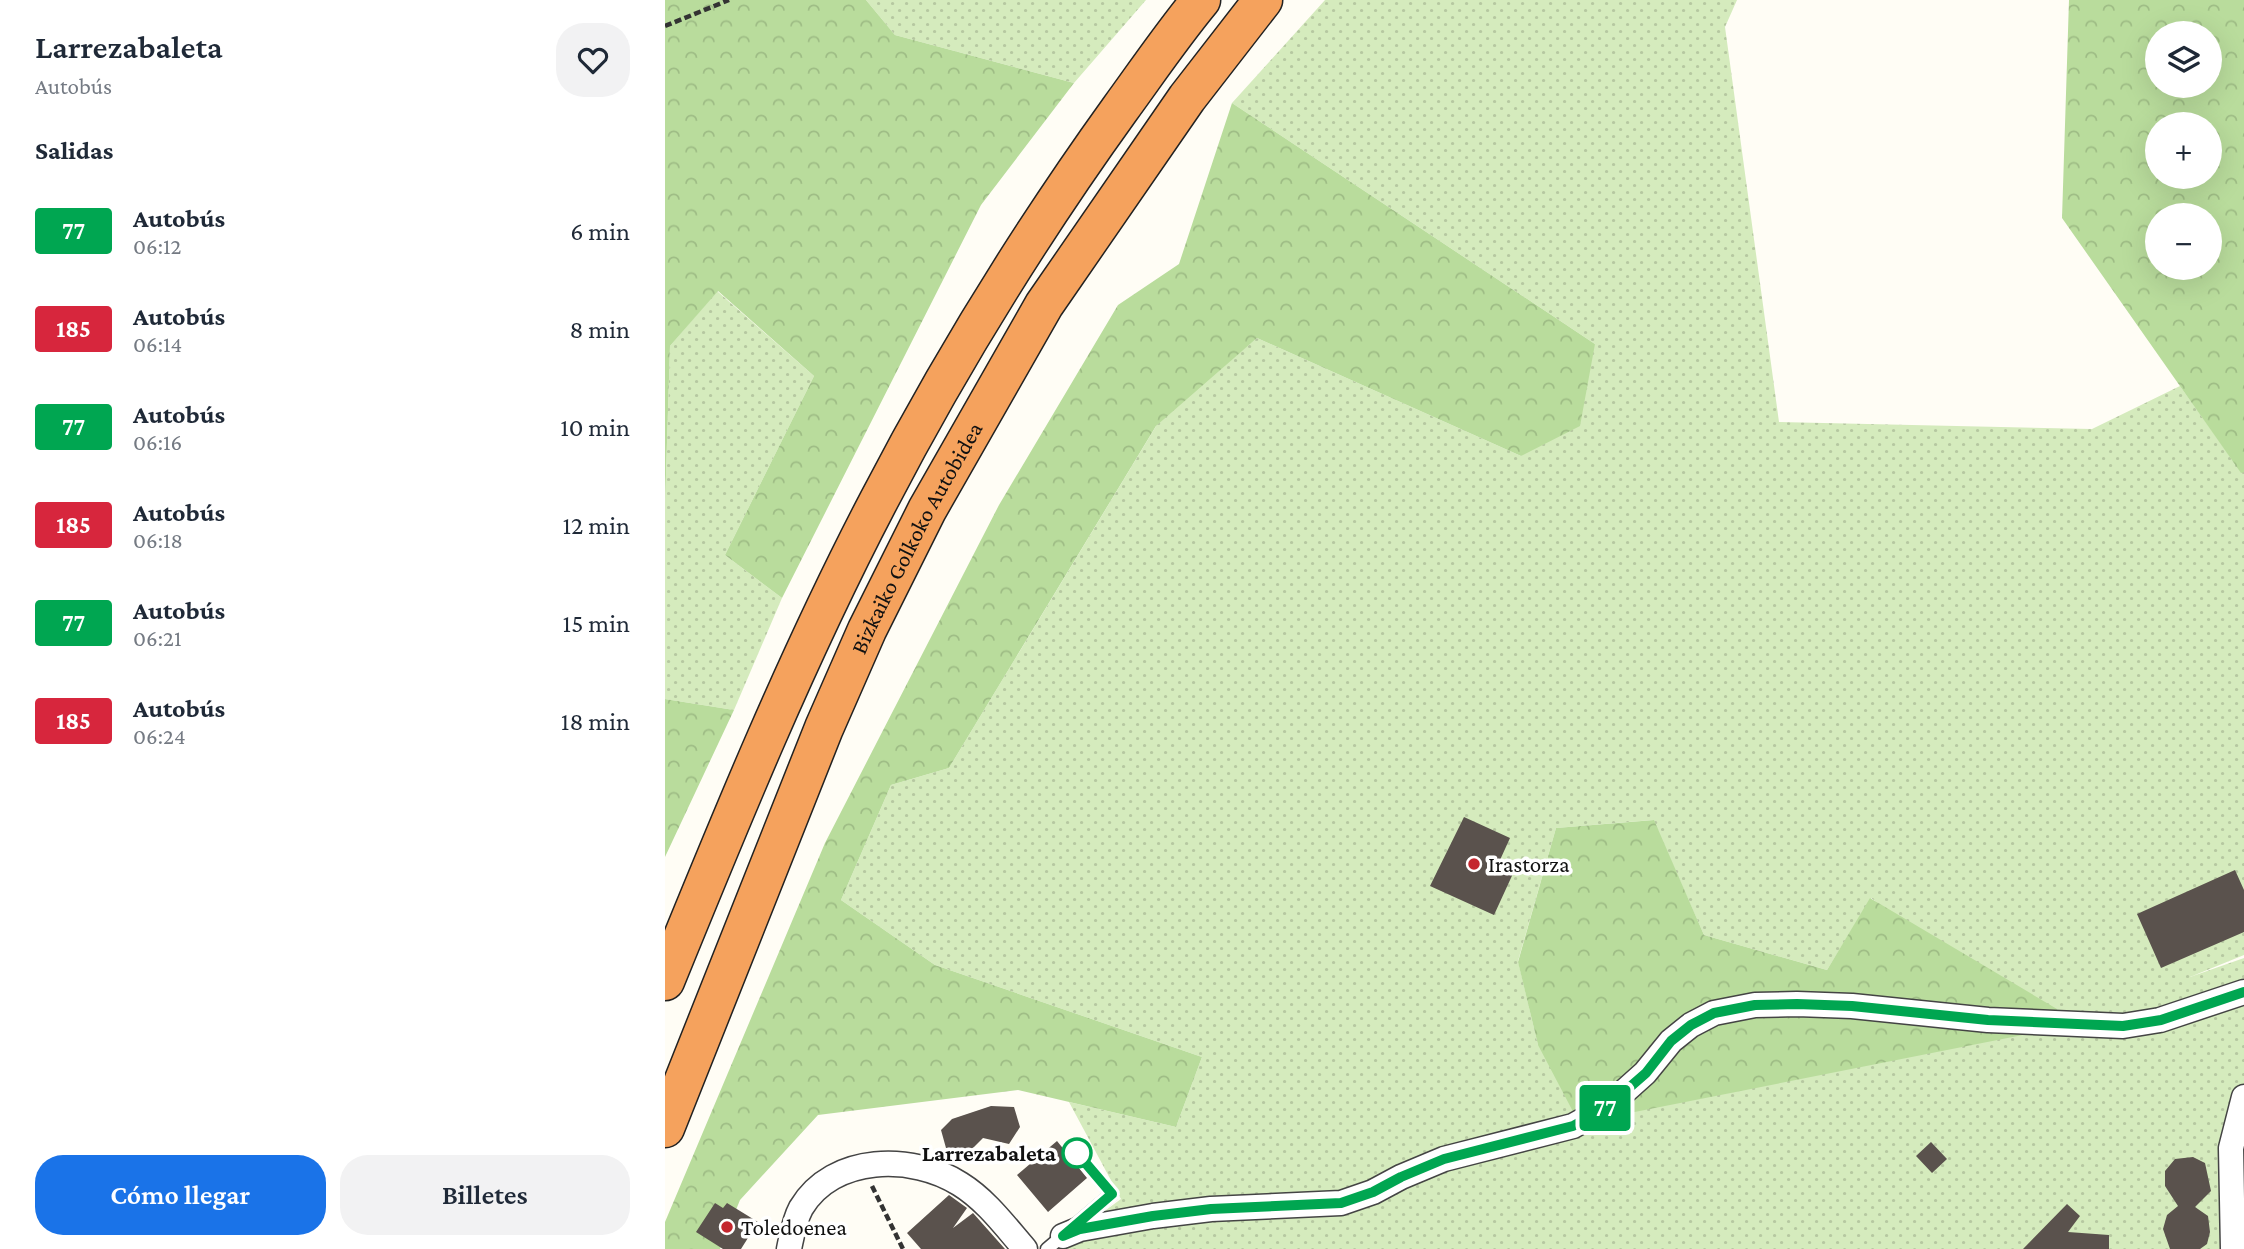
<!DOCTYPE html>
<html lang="es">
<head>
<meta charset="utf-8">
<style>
  body { margin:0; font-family:"Crimson Pro",serif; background:#f2f2f3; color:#1f2937; height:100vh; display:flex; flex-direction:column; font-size:26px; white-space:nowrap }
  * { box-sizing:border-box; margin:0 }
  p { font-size:23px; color:#747a83 }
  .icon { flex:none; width:38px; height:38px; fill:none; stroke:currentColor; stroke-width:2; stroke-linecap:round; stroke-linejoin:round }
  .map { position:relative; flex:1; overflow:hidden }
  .side { display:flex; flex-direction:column; background:#fff; width:665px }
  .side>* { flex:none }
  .badge { padding:0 14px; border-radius:5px; font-size:24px; line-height:46px }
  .tools { position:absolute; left:1480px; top:21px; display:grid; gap:14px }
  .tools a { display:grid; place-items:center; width:77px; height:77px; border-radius:50%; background:#fff; box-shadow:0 7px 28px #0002; font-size:35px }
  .map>.badge { position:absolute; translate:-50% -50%; box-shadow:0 0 0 4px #fff }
  h2 { padding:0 35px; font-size:26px; line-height:63px }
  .round { display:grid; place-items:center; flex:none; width:74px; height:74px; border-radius:28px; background:#f2f2f3 }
  .head { display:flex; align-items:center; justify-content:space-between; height:119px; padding:0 35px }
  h1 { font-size:33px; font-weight:600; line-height:52px }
  .action { display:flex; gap:14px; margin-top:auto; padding:14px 35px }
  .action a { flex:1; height:80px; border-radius:28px; background:#1a73e8; color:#fff; font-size:28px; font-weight:600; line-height:80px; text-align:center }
  .action a+a { background:#f2f2f3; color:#1f2937 }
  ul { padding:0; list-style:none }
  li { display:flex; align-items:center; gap:21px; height:98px; padding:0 35px }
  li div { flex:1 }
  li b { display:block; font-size:26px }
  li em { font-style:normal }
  li .badge { min-width:77px; font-weight:700; text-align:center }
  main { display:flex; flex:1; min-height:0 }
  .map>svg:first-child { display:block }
  .grass { fill:url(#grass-dots); fill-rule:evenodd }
  .forest { fill:url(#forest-crowns); fill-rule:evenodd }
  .building { fill:#5a524d }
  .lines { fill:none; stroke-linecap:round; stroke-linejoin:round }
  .service-casing { stroke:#444; stroke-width:15 }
  .minor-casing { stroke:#444; stroke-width:27 }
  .motorway-casing { stroke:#222; stroke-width:41 }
  .path { stroke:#333; stroke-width:4.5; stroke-dasharray:7 3.5; stroke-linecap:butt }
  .service { stroke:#fff; stroke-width:12 }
  .minor { stroke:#fff; stroke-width:24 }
  .motorway { stroke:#f5a25d; stroke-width:38 }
  .line-casing { stroke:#fff; stroke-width:16 }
  .line { stroke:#00a651; stroke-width:10 }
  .poi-dot { fill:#c4262e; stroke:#fff; stroke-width:2.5 }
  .stop-dot { fill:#fff; stroke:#00a651; stroke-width:3.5 }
  .labels { text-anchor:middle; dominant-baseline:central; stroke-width:7; stroke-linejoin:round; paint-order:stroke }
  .street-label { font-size:23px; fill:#111; stroke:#fff }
  .poi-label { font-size:23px; fill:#111; stroke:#fff; text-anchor:start }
  .stop-label { font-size:23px; font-weight:bold; fill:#111; stroke:#fff; text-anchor:end }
</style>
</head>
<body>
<main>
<section class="side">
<div class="head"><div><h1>Larrezabaleta</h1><p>Autobús</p></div><a class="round"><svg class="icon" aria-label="heart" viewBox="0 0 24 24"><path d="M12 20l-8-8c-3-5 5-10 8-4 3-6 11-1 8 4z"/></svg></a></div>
<h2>Salidas</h2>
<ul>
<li><span class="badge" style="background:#00a651;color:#fff">77</span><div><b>Autobús</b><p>06:12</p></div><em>6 min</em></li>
<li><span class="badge" style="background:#d7263d;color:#fff">185</span><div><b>Autobús</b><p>06:14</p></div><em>8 min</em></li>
<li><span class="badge" style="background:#00a651;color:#fff">77</span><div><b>Autobús</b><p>06:16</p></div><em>10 min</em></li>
<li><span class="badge" style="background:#d7263d;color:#fff">185</span><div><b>Autobús</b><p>06:18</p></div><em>12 min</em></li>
<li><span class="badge" style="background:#00a651;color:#fff">77</span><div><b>Autobús</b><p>06:21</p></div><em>15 min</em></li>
<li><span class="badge" style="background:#d7263d;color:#fff">185</span><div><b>Autobús</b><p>06:24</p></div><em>18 min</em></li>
</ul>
<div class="action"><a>Cómo llegar</a><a>Billetes</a></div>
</section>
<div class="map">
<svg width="1579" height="1249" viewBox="0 0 1579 1249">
  <defs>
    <pattern id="grass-dots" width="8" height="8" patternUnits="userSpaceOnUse" patternTransform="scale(1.75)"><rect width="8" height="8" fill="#d5ebbd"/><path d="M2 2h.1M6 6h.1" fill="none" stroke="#b6c8a1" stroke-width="1.8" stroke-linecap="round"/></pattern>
    <pattern id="forest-crowns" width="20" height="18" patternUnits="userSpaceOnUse" patternTransform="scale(1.75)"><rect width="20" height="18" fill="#b9dc9c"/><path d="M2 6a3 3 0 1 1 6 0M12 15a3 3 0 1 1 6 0" fill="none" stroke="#9ebc85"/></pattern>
  </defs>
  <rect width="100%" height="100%" fill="#fffdf5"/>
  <!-- grass -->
  <path class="grass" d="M201,0h280l-72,83 -179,-48z
    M660,0h412l-12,27 54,395 313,7 88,-43 61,86h3v483l-54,22 54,-19v291h-1178l-5,-6 60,-44 -52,-97 107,25 26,-70 -267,-92 -94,-65 50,-115 58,-17 212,-350 96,-80 264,118 74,-112 -363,-241zM988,820l51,115 123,35 44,-72 182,131 -515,16 -20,-84 38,-133z
    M52,291l97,85 -89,179 57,43 -48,112 -69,-11v-192l5,-161z"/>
  <!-- forest -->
  <path class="forest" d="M0,0h201l29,35 179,48 -93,122 -199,393 -57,-43 89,-179 -96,-85 -48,55 -5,161z
    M1404,0h175v472l-3,1 -179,-255zM1545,33v53h-52v-53zM1545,124v53h-52v-53zM1545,215v53h-52v-53z
    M567,103l363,241 -15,82 -59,30 -264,-118 -101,88 -207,342 -58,17 -50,115 94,65 267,92 -26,70 -158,-37 -200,25 -78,85 -20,49h-55v-27l160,-379 174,-338 119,-200 61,-41z
    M0,699l69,11 -69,147z
    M989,820l50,115 123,35 43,-72 187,111 -4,20 -474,94 -41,-78 -20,-83 38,-134z"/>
  <!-- building -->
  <path class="building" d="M799,817l46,21 -10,22 16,7 -22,48 -64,-29z
    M1570,870l9,20v42l-83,36 -24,-54z
    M326,1106l23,1 6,20 -11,17 -26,-6 -16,16 -21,-6 -5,-18 11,-11z
    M392,1141l30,37 -39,34 -31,-37z
    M1266,1142l16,17 -15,14 -16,-17z
    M1528,1157l12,6 6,28 -16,16 13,9 2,16 -3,12 -7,5h-30l-7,-20 4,-14 11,-9 -13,-20v-15l10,-12z
    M284,1195l18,13 -14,20 20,-15 32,36h-84l-14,-16z
    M50,1203l8,5 4,-5 31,19 -17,27h-18l-27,-17z
    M1402,1204l13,12 -12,16 41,3v14h-86z"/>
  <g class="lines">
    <defs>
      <path id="service" d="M382,1249l65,-55 -35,-41"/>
      <path id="minor" d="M398,1236l17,-7 73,-13 58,-7 130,-6 32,-11 28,-15 43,-18 129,-33 34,-19 38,-34 26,-32 20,-16 23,-12 41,-8 42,-1 55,2 136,14 135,6 37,-6 84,-28
        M124,1249c3,-14 5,-28 12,-41 32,-54 112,-54 159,-24 26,16 45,42 65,65
        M1568,1249l-2,-101 13,-51"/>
      <g id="motorway">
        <path d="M0,981c66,-162 132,-324 213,-479 71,-137 152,-268 242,-393 27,-37 52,-74 81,-109"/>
        <path id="s1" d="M0,1128l159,-400 43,-98 60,-120 117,-205 143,-207 76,-98"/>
      </g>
    </defs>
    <!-- service casing -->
    <use href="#service" class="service-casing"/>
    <!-- minor casing -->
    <use href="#minor" class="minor-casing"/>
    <!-- motorway casing -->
    <use href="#motorway" class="motorway-casing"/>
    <!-- path -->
    <path class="path" d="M0,26l64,-26
      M207,1186l31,63"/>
    <!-- service -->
    <use href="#service" class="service"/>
    <!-- minor -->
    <use href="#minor" class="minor"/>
    <!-- motorway -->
    <use href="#motorway" class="motorway"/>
  </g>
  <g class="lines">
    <defs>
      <path id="line" d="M412,1153l35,41 -49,42 17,-7 73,-13 58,-7 130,-6 32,-11 28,-15 43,-18 129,-33 34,-19 39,-34 25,-32 20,-16 23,-12 41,-8 42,-1 55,2 136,14 135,6 38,-6 83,-28"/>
    </defs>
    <!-- line casing -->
    <use href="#line" class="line-casing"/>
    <!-- line -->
    <use href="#line" class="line"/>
  </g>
  <!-- markers -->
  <g class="poi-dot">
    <circle cx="809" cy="864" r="7"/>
    <circle cx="62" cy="1227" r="7"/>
  </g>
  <circle class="stop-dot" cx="412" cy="1153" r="14"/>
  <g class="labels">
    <!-- street labels -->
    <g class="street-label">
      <text stroke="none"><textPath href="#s1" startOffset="642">Bizkaiko Golkoko Autobidea</textPath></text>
    </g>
    <!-- poi labels -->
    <g class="poi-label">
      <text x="823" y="864">Irastorza</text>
      <text x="76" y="1227">Toledoenea</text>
    </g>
    <!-- stop labels -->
    <g class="stop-label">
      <text x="391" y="1153">Larrezabaleta</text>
    </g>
  </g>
</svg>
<div class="tools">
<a><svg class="icon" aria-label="layers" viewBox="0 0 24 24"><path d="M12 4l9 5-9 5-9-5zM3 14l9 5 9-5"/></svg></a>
<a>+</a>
<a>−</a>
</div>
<b class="badge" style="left:940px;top:1108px;background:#00a651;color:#fff">77</b>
</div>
</main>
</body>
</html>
